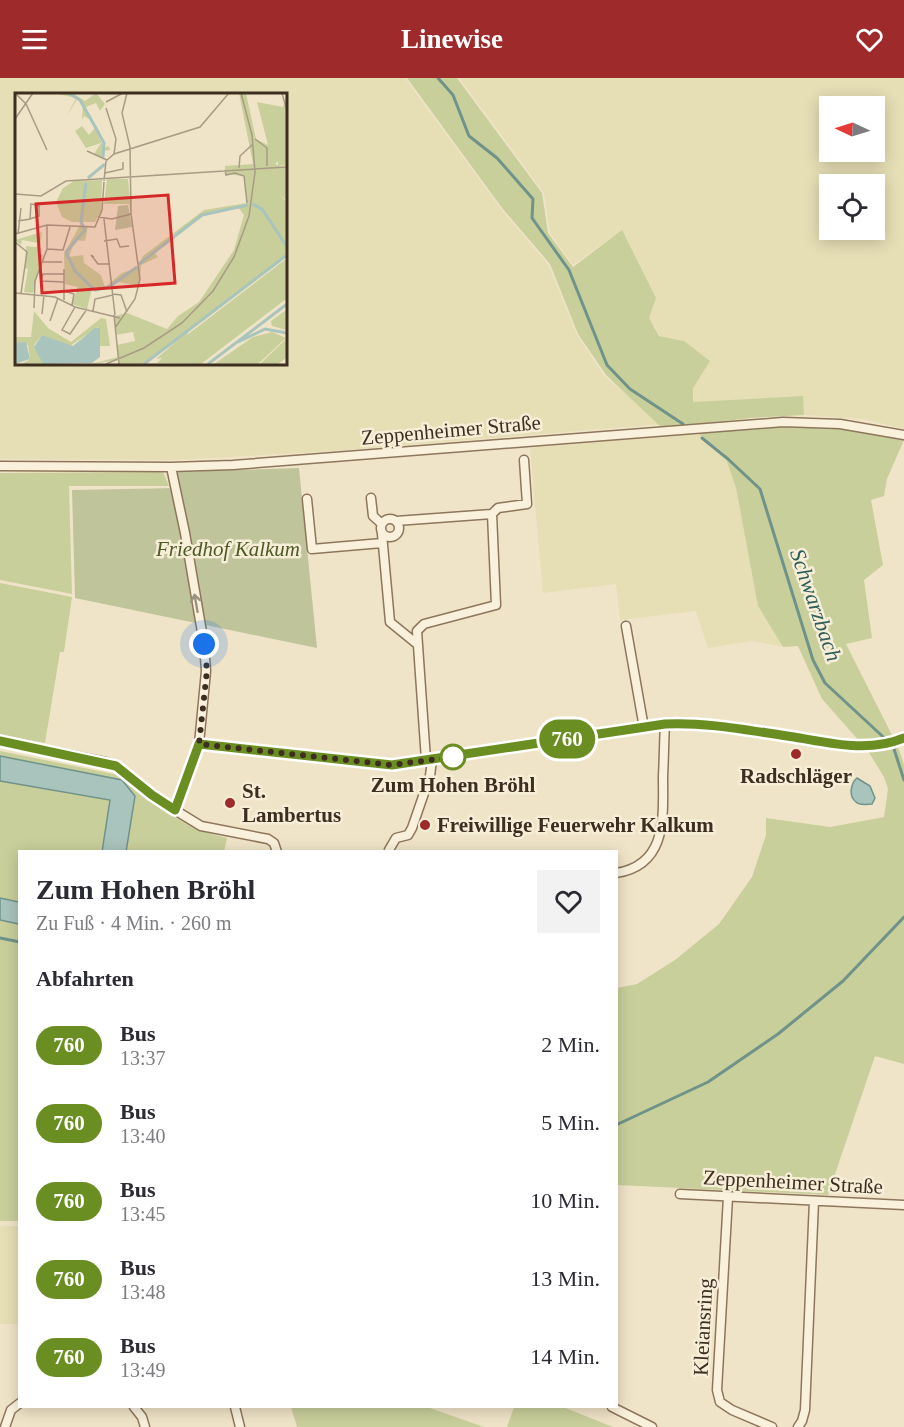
<!DOCTYPE html>
<html lang="de">
<head>
<meta charset="utf-8">
<style>
  body { margin:0; font-family:Georgia,serif; background:#f2f2f3; color:#2b2b33; height:100vh; display:flex; flex-direction:column; font-size:22px; white-space:nowrap }
  * { box-sizing:border-box; margin:0 }
  p { font-size:20px; color:#7c7c81 }
  .icon { flex:none; width:33px; height:33px; fill:none; stroke:currentColor; stroke-width:2; stroke-linecap:round; stroke-linejoin:round }
  .map { position:relative; flex:1; overflow:hidden }
  .panel { position:absolute; left:18px; top:772px; width:600px; height:558px; display:flex; flex-direction:column; background:#fff; border-radius:0px; box-shadow:0 3px 15px #0003 }
  .panel>* { flex:none }
  .badge { padding:0 12px; border-radius:20px; font-size:21px; line-height:39px }
  .needle { width:39px; rotate:274deg }
  .tools { position:absolute; left:819px; top:18px; display:grid; gap:12px }
  .tools a { display:grid; place-items:center; width:66px; height:66px; border-radius:0px; background:#fff; box-shadow:0 3px 15px #0003; font-size:30px }
  .you { position:absolute; width:30px; height:30px; margin:-15px; border:4px solid #fff; border-radius:50%; background:#1a73e8; box-shadow:0 0 0 9px #1a73e833 }
  .map>.badge { position:absolute; translate:-50% -50%; box-shadow:0 0 0 3px #fff }
  h2 { padding:0 18px; font-size:22px; line-height:54px }
  .round { display:grid; place-items:center; flex:none; width:63px; height:63px; border-radius:0px; background:#f2f2f3 }
  .summary { display:flex; align-items:center; justify-content:space-between; height:102px; padding:0 18px }
  h1 { font-size:28px; font-weight:600; line-height:45px }
  ul { padding:0; list-style:none }
  li { display:flex; align-items:center; gap:18px; height:78px; padding:0 18px }
  li div { flex:1 }
  li b { display:block; font-size:22px }
  li em { font-style:normal }
  li .badge { min-width:66px; font-weight:700; text-align:center }
  header { display:flex; justify-content:space-between; align-items:center; height:78px; padding:0 18px; background:#9e2a2b; color:#fff; font-size:27px; font-weight:600 }
  .map>svg:first-child { display:block }
  .farmland { fill:#e6deb5; fill-rule:evenodd }
  .green { fill:#c9cf9b }
  .cemetery { fill:#bfc49a }
  .water { fill:#a9c4bc; stroke:#6f938a; stroke-width:1.5 }
  .lines { fill:none; stroke-linecap:round; stroke-linejoin:round }
  .stream { stroke:#6f938a; stroke-width:3 }
  .street-casing { stroke:#8d765c; stroke-width:11 }
  .street { stroke:#faf1dc; stroke-width:8 }
  .oneway { stroke:#9c907e }
  .line-casing { stroke:#fff; stroke-width:14 }
  .line { stroke:#6b8e23; stroke-width:9 }
  .walk { stroke:#3d2e20; stroke-width:6; stroke-dasharray:0 10.8 }
  .poi-dot { fill:#9e2a2b; stroke:#f7eed8; stroke-width:2 }
  .stop-dot { fill:#fff; stroke:#6b8e23; stroke-width:3 }
  .labels { text-anchor:middle; dominant-baseline:central; stroke-width:5; stroke-linejoin:round; paint-order:stroke }
  .street-label { font-size:21px; fill:#3d2e20; stroke:#f7eed8 }
  .park-label { font-size:21px; font-style:italic; fill:#4d5a26; stroke:#f7eed8 }
  .poi-label { font-size:21px; font-weight:bold; fill:#3d2e20; stroke:#f7eed8; text-anchor:start }
  .stop-label { font-size:21px; font-weight:bold; fill:#3d2e20; stroke:#f7eed8 }
  .water-label { font-size:22px; font-style:italic; fill:#2f5d5a; stroke:#f7eed8 }
  .inset-river { fill:none; stroke:#a9c4bc; stroke-width:3 }
  .inset-road { fill:none; stroke:#a89b85; stroke-width:1.5 }
  .view { fill:#d62828; fill-opacity:0.15; stroke:#d62828; stroke-width:3 }
  .inset-edge { fill:none; stroke:#3d2e20; stroke-width:3 }
</style>
</head>
<body>
<header><svg class="icon" aria-label="menu" viewBox="0 0 24 24"><path d="M4 6h16M4 12h16M4 18h16"/></svg>Linewise<svg class="icon" aria-label="heart" viewBox="0 0 24 24"><path d="M12 20l-8-8c-3-5 5-10 8-4 3-6 11-1 8 4z"/></svg></header>
<div class="map">
<svg width="904" height="1349" viewBox="0 0 904 1349">
  <rect width="100%" height="100%" fill="#f0e4c8"/>
  <!-- farmland -->
  <path class="farmland" d="M0,0h405l96,131 48,57 28,69 28,42 58,47 -342,28 -148,8 -173,-1zM16,16h269v269h-269z
    M459,0h445v351l-41,-10 -59,-4 -2,-19 -109,7v-14l-9,-48 -24,-5 -11,-18 -27,-88 -49,35 -23,-32 -6,-40zM830,28h44v46h-44zM830,106h44v46h-44z
    M696,354l28,21 12,35 22,118 25,41 -31,-6 -44,7 -12,-37 -76,9 -4,-36 -73,9 -13,-145z
    M0,1148h19v98h-19z"/>
  <!-- green -->
  <path class="green" d="M407,0h50l85,115 6,40 25,34 49,-37 34,68 -7,20 10,18 25,5 26,20 -17,27v14l110,-6 1,19 -54,3 -87,11 -57,-54 -28,-41 -28,-70 -48,-56z
    M790,348l66,2 48,12 -17,39 -3,17 -13,4 12,65 -19,15 8,58 -26,6 52,103 6,17v300l-29,-8 -47,139 -211,-10v-197l20,-4 38,-24 44,-36 33,-47 14,-42v-17l64,9 54,-10 4,-28 -4,-12 -16,-26 -46,-52 -24,-53 -15,1 -25,-41 -22,-118 -12,-35 -28,-21z
    M163,394l6,14h-100l3,108 -72,-14v-107z
    M0,505l72,14 -8,55h-4l-15,91 -45,-8z
    M0,673l119,24 52,40 29,16 27,7 -3,14h-204l-1,369h-19z
    M291,1329h136l57,20h-187z
    M514,1329h49l50,20h-106z"/>
  <!-- cemetery -->
  <path class="cemetery" d="M299,390l18,180 -242,-50 -3,-108 107,-2 -2,-16z"/>
  <!-- water -->
  <path class="water" d="M0,678l122,24 13,16 -9,56h-24l8,-52 -110,-19z
    M857,700l13,8 5,12 -3,6c-5,0 -12,2 -16,-2 -8,-6 -5,-19 1,-24z
    M0,820l19,4v22l-19,-4z"/>
  <g class="lines">
    <!-- stream -->
    <path class="stream" d="M438,0l15,17 16,41 28,22 36,41 -1,19 37,52 38,95 23,24 53,35
      M702,360l26,21 32,30 53,171 12,23 68,63 11,34
      M0,860l20,4
      M616,1047l92,-43 70,-48 65,-53 61,-64"/>
    <defs>
      <path id="street" d="M0,388l171,1 62,-2 550,-43 57,2 64,11
        M171,389l14,66 19,111 2,27 -7,73 -24,66
        M371,420l2,18 9,8
        M307,421l5,50 70,-6
        M381 450a9 9 0 1 1 18 0a9 9 0 1 1-18 0Z
        M396,443l96,-7 6,-6 29,-4 -3,-44
        M382,456l8,88 27,22
        M626,548l18,102
        M0,663l105,21 11,4 36,30 49,30 67,13 6,4 3,9
        M199,666l193,21 273,-41c43,-3 86,6 129,13 36,6 75,17 110,1
        M426,682l-9,-129 7,-7 72,-19 -4,-91
        M389,772l7,-12 12,-3 4,-7 18,-52 2,-16
        M616,795c52,-8 47,-57 47,-97 1,-18 1,-35 2,-52
        M680,1116l224,11
        M728,1119l-11,193 3,12 12,8 40,17
        M134,1329l8,10 3,10
        M235,1329l5,20
        M612,1329l40,20
        M5,1349l6,-17 9,-7
        M798,1349l4,-6 3,-11 9,-209"/>
    </defs>
    <!-- street casing -->
    <use href="#street" class="street-casing"/>
    <!-- street -->
    <use href="#street" class="street"/>
  </g>
  <!-- one-way arrows -->
  <defs><path id="oneway-shaft" d="M-6 0H5M1.5-3L5.5 0L1.5 3" fill="none" stroke-width="1.6" stroke-linecap="round" stroke-linejoin="round" transform="scale(1.5)"/></defs>
  <use class="oneway" href="#oneway-shaft" transform="translate(196 525) rotate(-100)"/>
  <g class="lines">
    <defs>
      <path id="line" d="M0,663l116,25 36,29 23,15 24,-66 193,21 273,-41c44,-2 86,7 129,13 36,6 75,16 110,1"/>
    </defs>
    <!-- line casing -->
    <use href="#line" class="line-casing"/>
    <!-- line -->
    <use href="#line" class="line"/>
    <!-- walk -->
    <path class="walk" d="M204,566l3,26 -8,74 193,21 61,-8"/>
  </g>
  <!-- markers -->
  <g class="poi-dot">
    <circle cx="796" cy="676" r="6"/>
    <circle cx="230" cy="725" r="6"/>
    <circle cx="425" cy="747" r="6"/>
  </g>
  <circle class="stop-dot" cx="453" cy="679" r="12"/>
  <g class="labels">
    <!-- street labels -->
    <g class="street-label">
      <text transform="translate(451 352) rotate(-5)">Zeppenheimer Straße</text>
      <text transform="translate(793 1104) rotate(3)">Zeppenheimer Straße</text>
      <text transform="translate(703 1249) rotate(-87)">Kleiansring</text>
    </g>
    <!-- park labels -->
    <g class="park-label">
      <text x="228" y="471">Friedhof Kalkum</text>
    </g>
    <!-- poi labels -->
    <g class="poi-label">
      <text x="796" y="698" text-anchor="middle">Radschläger</text>
      <text x="242" y="713">St.<tspan x="242" dy="24">Lambertus</tspan></text>
      <text x="437" y="747">Freiwillige Feuerwehr Kalkum</text>
    </g>
    <!-- stop labels -->
    <g class="stop-label">
      <text x="453" y="707">Zum Hohen Bröhl</text>
    </g>
    <!-- water labels -->
    <g class="water-label">
      <text transform="translate(816 527) rotate(71)">Schwarzbach</text>
    </g>
  </g>
  <!-- overview -->
  <g transform="translate(15 15)">
    <rect width="272" height="272" fill="#f0e4c8"/>
    <path d="M39,0h18l13,8 11,-8 9,11 -5,7 -4,-8 -10,4 3,12 -5,-3 -2,4 1,-16 -6,-5 -11,19 10,-20zM224,0h7l1,5 9,41 12,6 -11,-43 26,5 3,-11v70l-8,-1v-4l-3,3 11,4v32l-6,-5 6,6v56l-97,74 -2,4 99,-76v40l-85,65 -44,-1 5,-5 -6,1 30,-26 -41,31h-26v-4l-28,4 27,-7 -1,-12 18,-4 -2,-9 -17,3 -2,-19 13,-3 40,16 11,-13 21,-14 35,-52 10,-35 -6,-8 -35,9 -46,33 -3,3 4,5 -17,8 -2,21 -21,-4 -14,7h-12l-5,20 -15,-5 6,-17 -13,-3 -1,-30 16,-29 8,1 -3,15 -10,-1 -6,17 14,-2 1,8 17,12 4,12 17,-14 15,-5 6,-12 61,-46 43,-7 -3,-27 -19,-2v-8l28,-2zM67,33l7,9 6,-7 9,20 5,-2 1,4 -8,1 2,7 -10,-4 7,-11 -15,5 -11,-17zM92,86h21l3,34 -2,-9h-25zM87,87l-1,31 -6,11h-23l-10,-5 -6,-15 7,-14 11,-7zM27,139l-3,21 4,2 -10,38 -9,-1 4,-23 -3,-1 1,-22 10,1 2,-4 -16,-3 -1,5 -6,-5zM271,217v20l-14,-4 -1,-5zM19,218l14,17 23,14 30,-24 5,1 4,27h-10l-2,-19 -28,19 -28,-11 -8,10 9,19h-21l8,-5 -2,-14 -13,-2v-6h16zM257,239l14,6 -28,26h-44l39,-27zM271,246v19l-8,6h-18z" fill="#c9cf9b"/>
    <path d="M113,112l4,22 -17,3 3,-24z" fill="#bfc49a"/>
    <path d="M80,235h5v29l-8,6 -49,1 -9,-17 8,-12 31,11zM11,249l4,17 -15,5v-21z" fill="#a9c4bc"/>
    <path class="inset-river" d="M53,0l12,7 17,30 7,13 -1,14M73,85l17,-14M71,90l-5,39 4,8 -19,22 9,19 20,19 14,-3 28,-20M237,111l10,5 25,38M124,171l63,-49 46,-10M223,249l27,-13 22,4M129,271l143,-109M193,271l79,-60"/>
    <path class="inset-road" d="M0,0l11,11 21,46M267,0l5,18M91,9l17,-9M91,15l10,31 -2,15M0,26l18,-26M240,46l12,9v18M72,58l20,9M224,75l1,-12 13,-12M210,77l1,5 9,-2 9,3 3,27M90,80l18,-4v-7M89,88l2,-20 8,-7 86,-27 29,-34M0,101l26,2 25,-15 221,-14M83,124l14,2 19,-5M15,126l9,-3v-10l-7,-2M89,126l11,96M3,128l12,-2 1,-16M0,141l32,-9 48,2 7,-17 2,-28M3,141l3,-26M89,148l13,-2 3,8 9,-1M0,149l12,10 -6,41M32,156l16,1 7,-23M79,164l-3,-2 7,9h12M28,169h19M49,181h-21l-2,7 23,1M49,198l10,3 -2,11M0,200l40,4 20,10 45,11M98,201l8,1 6,17M49,207v-31M60,214l-13,23 8,4 17,-25M19,215l1,-27 12,-32v-24M78,218l2,-12 18,-4M27,221l2,-19M99,222l5,49M35,228l8,-23M100,235l20,-29 5,-20 -9,-65 -1,-67 -8,-34 5,-20M91,271l38,-16 38,-25 31,-32 21,-34 15,-41 6,-44 -3,-37 -11,-42"/>
    <path class="view" d="M153,102l7,88 -133,10 -6,-89z"/>
    <rect width="272" height="272" class="inset-edge"/>
  </g>
</svg>
<div class="tools">
<a><svg class="needle" viewBox="-14 -14 28 28"><path d="M0-13l5 13h-10z" fill="#e53935"/><path d="M0 13l5-13h-10z" fill="#7c7c81"/></svg></a>
<a><svg class="icon" aria-label="locate" viewBox="0 0 24 24"><circle cx="12" cy="12" r="6"/><path d="M12 2v4M12 18v4M2 12h4M18 12h4"/></svg></a>
</div>
<div class="you" style="left:204px;top:566px"></div>
<b class="badge" style="left:567px;top:661px;background:#6b8e23;color:#fff">760</b>
<section class="panel">
<div class="summary"><div><h1>Zum Hohen Bröhl</h1><p>Zu Fuß · 4 Min. · 260 m</p></div><a class="round"><svg class="icon" aria-label="heart" viewBox="0 0 24 24"><path d="M12 20l-8-8c-3-5 5-10 8-4 3-6 11-1 8 4z"/></svg></a></div>
<h2>Abfahrten</h2>
<ul>
<li><span class="badge" style="background:#6b8e23;color:#fff">760</span><div><b>Bus</b><p>13:37</p></div><em>2 Min.</em></li>
<li><span class="badge" style="background:#6b8e23;color:#fff">760</span><div><b>Bus</b><p>13:40</p></div><em>5 Min.</em></li>
<li><span class="badge" style="background:#6b8e23;color:#fff">760</span><div><b>Bus</b><p>13:45</p></div><em>10 Min.</em></li>
<li><span class="badge" style="background:#6b8e23;color:#fff">760</span><div><b>Bus</b><p>13:48</p></div><em>13 Min.</em></li>
<li><span class="badge" style="background:#6b8e23;color:#fff">760</span><div><b>Bus</b><p>13:49</p></div><em>14 Min.</em></li>
</ul>
</section>
</div>
</body>
</html>
